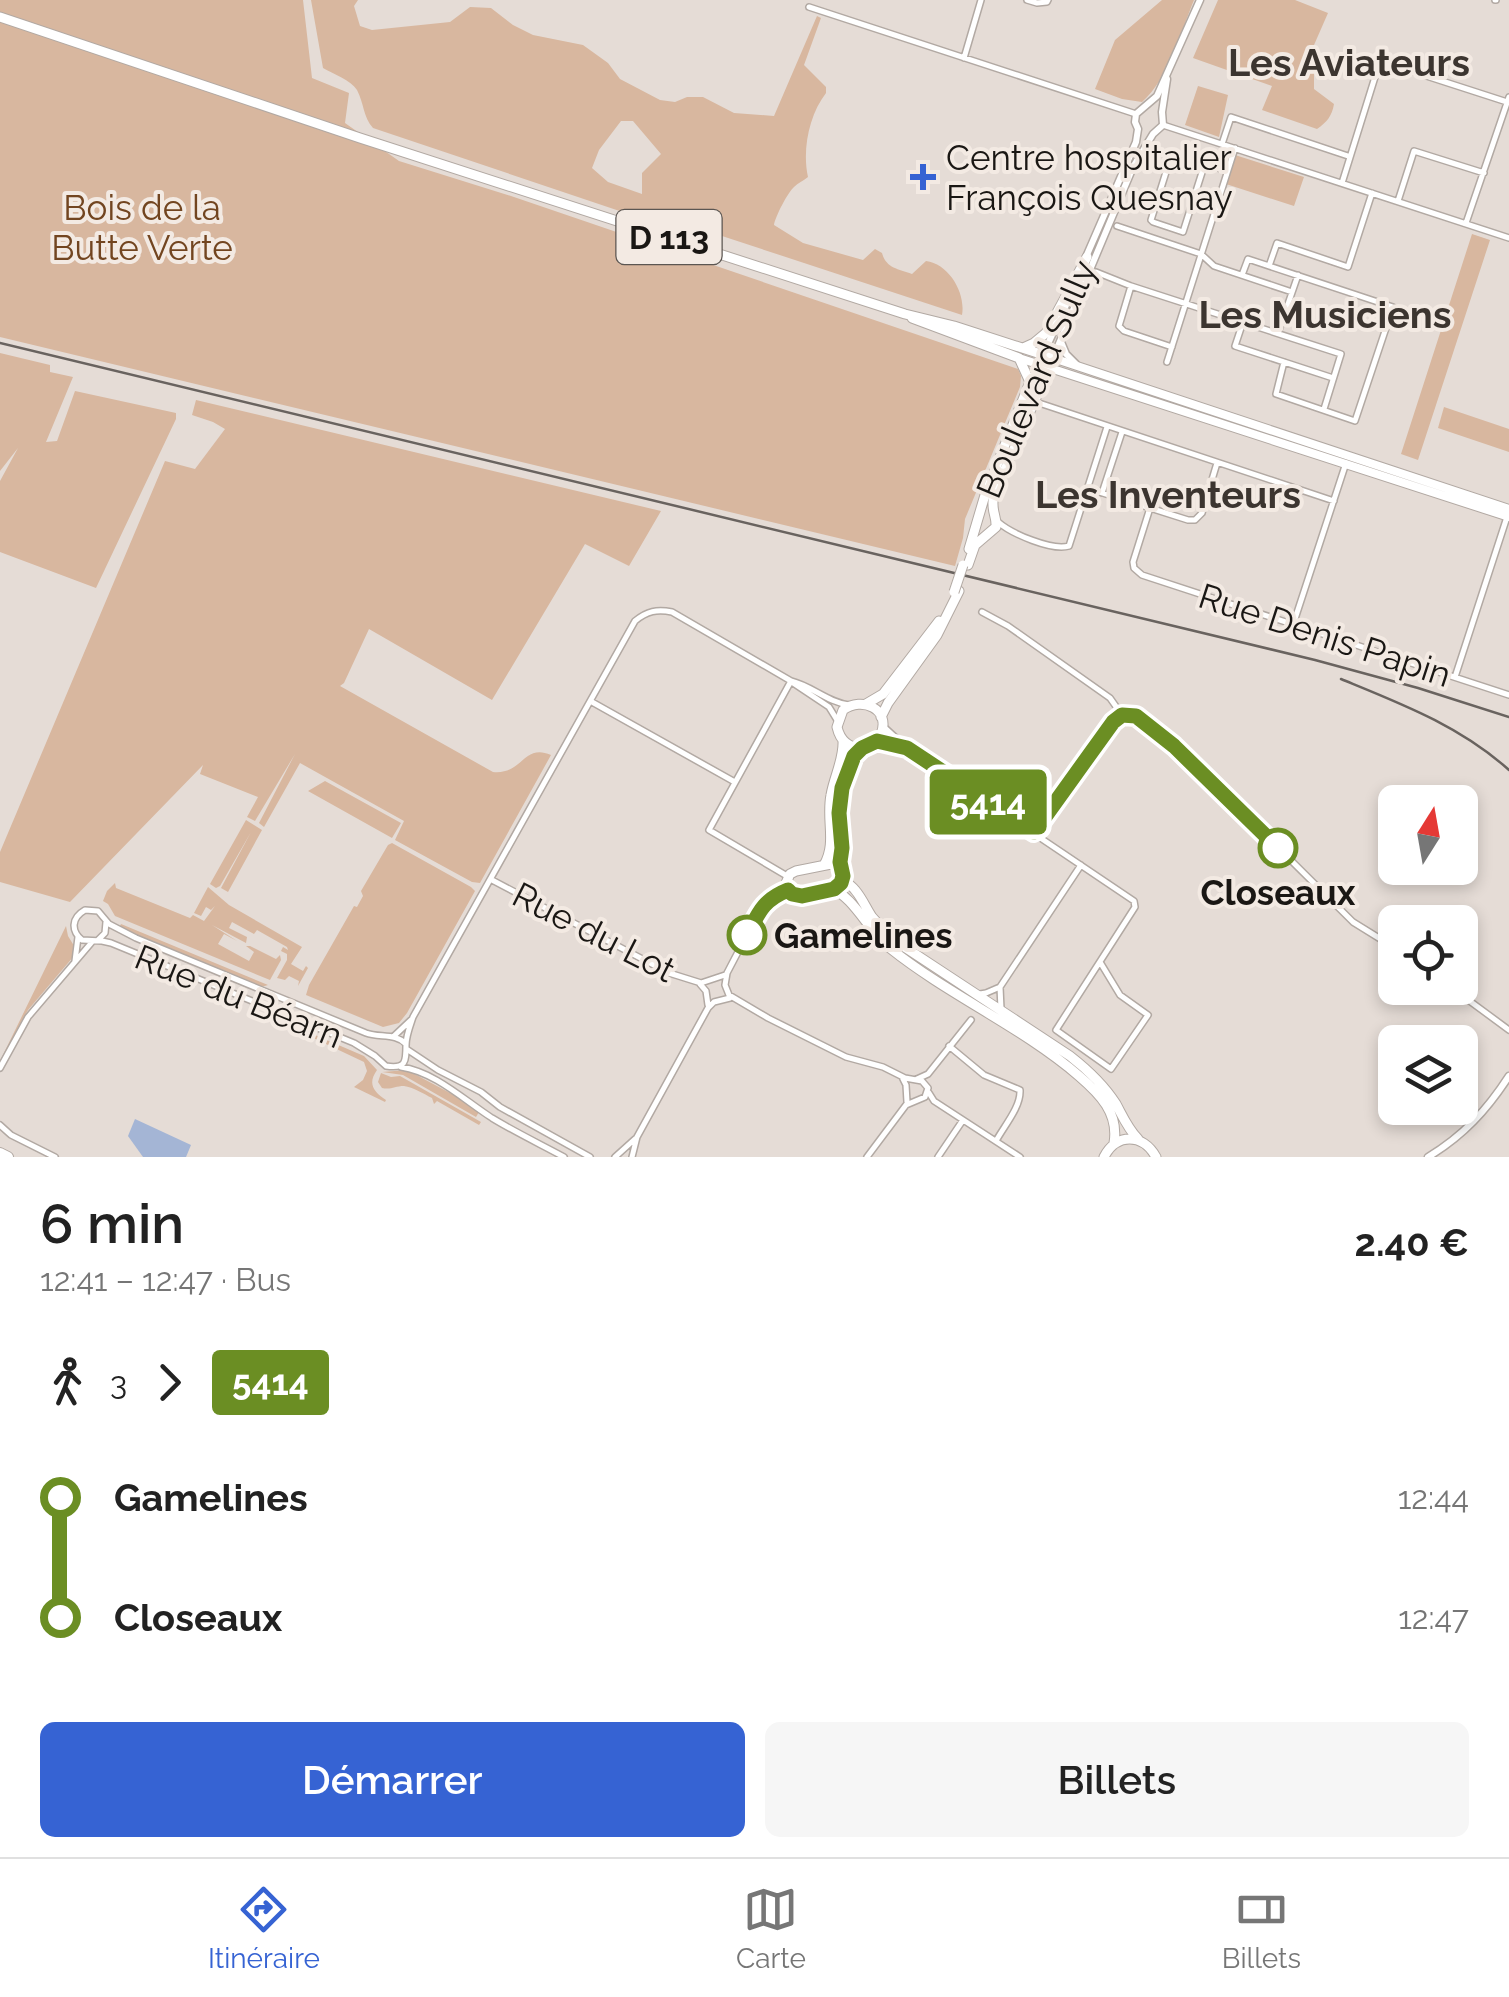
<!DOCTYPE html>
<html lang="fr">
<head>
<meta charset="utf-8">
<style>
  body { margin:0; font-family:Raleway,sans-serif; background:#f6f6f6; color:#222; height:100vh; display:flex; flex-direction:column; font-size:38px; white-space:nowrap }
  * { box-sizing:border-box; margin:0 }
  p { font-size:32px; color:#767676 }
  .icon { flex:none; width:55px; height:55px; fill:none; stroke:currentColor; stroke-width:2; stroke-linecap:round; stroke-linejoin:round }
  .map { position:relative; height:1157px; overflow:hidden }
  .side { display:flex; flex-direction:column; background:#fff; flex:1 }
  .side>* { flex:none }
  .badge { padding:0 20px; border-radius:8px; font-size:35px; line-height:65px }
  .needle { width:65px; rotate:11deg }
  .fabs { position:absolute; left:1378px; top:785px; display:grid; gap:20px }
  .fabs a { display:grid; place-items:center; width:100px; height:100px; border-radius:15px; background:#fff; box-shadow:0 5px 15px #0003; font-size:50px }
  .map>.badge { position:absolute; translate:-50% -50%; box-shadow:0 0 0 5px #fff }
  .legs { display:flex; align-items:center; gap:15px; height:110px; padding:0 40px; font-size:32px }
  .legs p { margin-inline-start:auto }
  .headline { display:flex; align-items:center; justify-content:space-between; height:170px; padding:0 40px }
  h1 { font-size:55px; font-weight:600; line-height:75px }
  .cta { display:flex; gap:20px; margin-top:auto; padding:20px 40px }
  .cta a { flex:1; height:115px; border-radius:15px; background:#3663d3; color:#fff; font-size:40px; font-weight:600; line-height:115px; text-align:center }
  .cta a+a { background:#f6f6f6; color:#222 }
  ul { padding:0 40px; list-style:none }
  li { display:flex; align-items:center; gap:35px; height:120px; font-size:38px }
  li i { display:grid; place-items:center; width:15px; height:100%; margin:0 12px; background:currentColor }
  li i::after { content:''; width:25px; height:25px; margin:-12px; border:8px solid; border-radius:50%; background:#fff }
  li p { margin-inline-start:auto }
  li:first-child i { background:linear-gradient(#0000 50%,currentColor 0) }
  li:last-child i { background:linear-gradient(currentColor 50%,#0000 0) }
  .dock { display:flex; justify-content:space-around; align-items:center; height:140px; border-top:2px solid #e0e0e0; background:#fff; font-size:28px; color:#767676 }
  .dock a { display:grid; justify-items:center; gap:5px }
  .dock .current { color:#3663d3 }
  .map>svg:first-child { display:block }
  .green { fill:#d8b79f; fill-rule:evenodd }
  .water { fill:#a4b5d5 }
  .lines { fill:none; stroke-linecap:round; stroke-linejoin:round }
  .minor-casing { stroke:#b2a9a3; stroke-width:8 }
  .tertiary-casing { stroke:#b2a9a3; stroke-width:9 }
  .secondary-casing { stroke:#b2a9a3; stroke-width:10 }
  .primary-casing { stroke:#b2a9a3; stroke-width:11 }
  .motorway-casing { stroke:#b2a9a3; stroke-width:12 }
  .minor { stroke:#fff; stroke-width:5 }
  .tertiary { stroke:#fff; stroke-width:6 }
  .secondary { stroke:#fff; stroke-width:8 }
  .primary { stroke:#fff; stroke-width:9 }
  .motorway { stroke:#fff; stroke-width:10 }
  .rail { stroke:#69635f; stroke-width:2.5 }
  .primary-bridge-casing { stroke:#b2a9a3; stroke-width:11; stroke-linecap:butt }
  .primary-bridge { stroke:#fff; stroke-width:9 }
  .line-1-casing { stroke:#fff; stroke-width:22 }
  .line-1 { stroke:#6b8e23; stroke-width:15 }
  .poi-dot { fill:#3663d3; stroke:#f3eae3; stroke-width:4 }
  .stop-1-dot { fill:#fff; stroke:#6b8e23; stroke-width:5 }
  .labels { text-anchor:middle; dominant-baseline:central; stroke-width:8; stroke-linejoin:round; paint-order:stroke }
  .shield { fill:#f3eae3; stroke:#5b5652; stroke-width:2.5 }
  .shield-label { font-size:32px; font-weight:bold; fill:#1a1714 }
  .poi-label { font-size:35px; fill:#1a1714; stroke:#f3eae3; text-anchor:start }
  .park-label { font-size:35px; fill:#724520; stroke:#f3eae3 }
  .street-label { font-size:35px; fill:#1a1714; stroke:#f3eae3 }
  .stop-label { font-size:35px; font-weight:bold; fill:#1a1714; stroke:#f3eae3 }
  .neighbourhood-label { font-size:38px; font-weight:bold; fill:#3c3530; stroke:#f3eae3 }
</style>
</head>
<body>
<div class="map">
<svg width="1509" height="1157" viewBox="0 0 1509 1157">
  <rect width="100%" height="100%" fill="#e5dcd6"/>
  <!-- green -->
  <path class="green" d="M0,0h303l9,78 37,15 -4,30 54,38 112,35 507,173 3,7 -1,11 -55,132 -2,19 -8,28 -955,-229z
    M311,0h47l-4,6 6,20 12,4 78,-8 20,-15 21,1 22,17 20,10 50,10 25,18 12,16 40,21 15,2 12,-5h16l31,16 40,3 43,-100 4,2 -17,47 22,22v6c-17,22 -24,57 -18,84 -5,4 -10,6 -14,10 -6,5 -19,30 -20,38l29,18 60,17 12,-11 7,4c4,15 16,16 30,21l14,-13c23,3 40,32 36,54l-240,-79 -5,4 -20,-8h-15l-309,-104c-10,-11 -9,-25 -16,-38 -6,-10 -24,-16 -34,-22zM621,121h12l28,33 -19,19v21l-34,-12 -16,-14 7,-18z
    M1162,0h32c-13,31 -26,80 -52,102l-20,-3 -27,-10 20,-49z
    M1218,0h77l33,13 -14,32v44l20,15c-2,12 -7,18 -17,25l-55,-19 10,-24 -79,-28z
    M1198,86l30,9 -9,42 -34,-12z
    M1235,155l69,22 -10,29 -68,-22z
    M1472,234l18,6 -72,220 -17,-6z
    M0,353l50,12v7l23,5 -27,65 11,-1 18,-50 101,22v6l-80,169 -96,-36v-71l18,-33 -18,23z
    M196,400l465,111 -32,55 -44,-22 -93,156 -123,-71 -25,54 -4,3 153,86c30,3 30,-29 58,-17l-71,128 -8,-1 -77,-42 9,-19 -104,-58 -36,64 -5,-4 36,-69 -40,67 -8,-4 11,-20 -58,-23 3,-9 -133,137 -70,-20v-30l165,-391 30,8 30,-40 -12,-7 -21,-7z
    M1444,407l65,22v23l-71,-24z
    M325,781l76,42 -9,15 -84,-47z
    M246,820l16,10 -34,62 -7,-4 30,-56 -31,54 -4,2 -6,-4z
    M392,843l79,44 4,4 -68,122 -8,10 -16,4 -77,-32 3,-10 45,-79 3,1 6,-11 -2,-5 27,-46z
    M115,883l1,5 74,30 3,-3 11,6 11,-15 -4,4 -5,-3 -5,9 -7,-3 14,-26 21,18 73,42 -11,17 12,7 3,-5 2,2 -10,18 1,-5 -10,-5 -4,4 -8,-2 10,-18v-6l-6,-3 2,-4 5,3 -1,-3 -30,-17 -3,4 -22,-12 -3,6 18,9 -1,6 -34,-18 25,16 -13,-7 -6,10 31,17 5,-9 -8,-6h4l26,13 4,-4 1,5 -11,20 -155,-64 -7,-12 -5,-3 4,-10z
    M121,924l147,61 -7,2 -129,-52 -13,-7z
    M66,926l2,10 8,13 -2,7 -46,54 -28,51z
    M287,1023l77,33 13,14c-10,14 -3,22 9,30l-1,2 -31,-15 9,-7 4,-9 -3,-9 -55,-26 -20,-7z
    M407,1070l58,31 14,11 -3,5 -73,-42 -21,-3z
    M381,1073l10,4 9,-1 81,46 -2,3 -42,-24 -3,3 -2,-6c-8,-4 -19,-11 -28,-12 -9,0 -13,4 -22,2l-4,-6z"/>
  <!-- water -->
  <path class="water" d="M135,1119l56,26 -5,12h-43l-15,-21z"/>
  <g class="lines">
    <defs>
      <path id="minor" d="M1027,0l10,3 10,-1 1,-2
        M1495,0h1
        M809,7l327,107
        M964,58l17,-58
        M1163,125l346,113
        M1222,144l9,-27 117,39
        M1205,163l-22,69 -30,-10 -2,-2 21,-67 55,18
        M1342,183l38,-122 127,41
        M1398,201l16,-50 70,22
        M1466,223l43,-126
        M1117,226l84,28 13,12 78,26
        M1269,266l8,-23 71,24 24,-74
        M1096,272l35,14 210,68 -17,55
        M1242,275l6,-16 145,48 -38,114 -79,-27 8,-32
        M1131,286l-12,40 5,5 48,16
        M1243,322l-8,24 98,32
        M1278,333l20,-58
        M1167,362l68,-214
        M1036,402l298,99
        M1087,488l101,32h7l7,-7 15,-50
        M1102,493l20,-61
        M1150,508l-17,54 1,6 8,7 367,120
        M998,522c14,12 54,29 71,24l38,-119
        M982,612l26,14 102,72 12,17
        M1293,625l53,-162
        M1455,677l52,-160
        M793,683l36,24 8,13
        M592,702l141,79
        M883,726l24,22 227,153 1,6 -79,123 55,39 37,-54 -28,-20 -20,-33
        M877,741l26,6
        M1034,831l79,-109 9,-7 14,1 18,13 50,45 149,148 42,26
        M787,876l-78,-46 82,-149
        M492,880l177,93 32,10 24,-8
        M788,889l-18,9 -9,10 -34,65 -2,12 4,10 39,23 78,39 37,10 22,11 17,3 6,7 -3,9 -19,8 -39,52
        M98,940l7,-7 1,-11
        M75,961l3,-24
        M700,984l6,7 2,14
        M1000,987l81,-122
        M1452,988l57,42
        M980,994l6,-1 14,-6 1,22
        M394,1036l17,-16
        M406,1044c-10,-11 -27,-6 -40,-11l-230,-95 -27,-14 -11,-13 -13,-1c-14,8 -14,21 -3,30l20,1 9,2 243,100 21,13 11,10c20,3 20,-4 20,-21 0,-9 4,-19 7,-28l222,-396c12,-10 22,-12 37,-9l119,69c21,5 36,21 58,24
        M949,1046l35,29 36,15c1,17 -16,36 -24,51
        M408,1050l30,20 43,22 19,15 90,50
        M401,1067c34,5 63,33 91,51 23,14 48,26 72,39
        M0,1068l28,-51 64,-75
        M903,1079l3,6 1,17
        M917,1079l11,-5 43,-54
        M929,1093l5,8 86,56
        M0,1125l11,10 44,22
        M615,1157l20,-18
        M632,1157l5,-20 71,-129 6,-6 16,-4
        M938,1157l25,-37"/>
      <path id="tertiary" d="M1086,257l50,-115 2,-13 -3,-7 1,-8 21,-18 43,-96
        M1061,342l5,12 10,10
        M1053,358l80,-191 20,-33 10,-9 -1,-13 5,-33
        M1030,382l38,-81
        M1428,1157c35,-21 59,-47 81,-81"/>
      <path id="secondary" d="M1019,358l490,159
        M1053,358l456,151"/>
      <path id="primary" d="M0,17l360,121 545,176 49,12 99,32 -59,137c-4,15 3,20 2,32l-21,18 -7,20
        M912,318l107,40 11,24 -45,113 -16,54
        M1023,348l11,-5 12,-10 41,-76
        M866,704l17,-10 56,-73
        M881,717l7,-14 49,-68 22,-44
        M862,748c-14,0 -22,-8 -25,-21l6,-17c19,-14 48,-1 38,24 -5,14 -21,13 -29,24 -11,18 -14,48 -13,68 1,8 3,16 2,24 0,10 -3,20 3,30 2,2 10,8 11,10 7,8 11,18 17,27 10,12 22,21 34,31l164,108c18,14 34,29 46,48 7,13 12,25 22,35
        M824,865c13,-22 2,-45 7,-70 3,-18 13,-36 12,-54
        M836,888l-35,8 -11,-4 -4,-9 4,-9 6,-3 35,-7 9,5
        M832,889c21,7 38,44 59,60 59,47 131,78 188,127 21,18 40,37 35,67
        M1104,1157c12,-24 39,-24 52,0"/>
      <path id="motorway" d="M0,1153l8,4"/>
    </defs>
    <!-- minor casing -->
    <use href="#minor" class="minor-casing"/>
    <!-- tertiary casing -->
    <use href="#tertiary" class="tertiary-casing"/>
    <!-- secondary casing -->
    <use href="#secondary" class="secondary-casing"/>
    <!-- primary casing -->
    <use href="#primary" class="primary-casing"/>
    <!-- motorway casing -->
    <use href="#motorway" class="motorway-casing"/>
    <!-- minor -->
    <use href="#minor" class="minor"/>
    <!-- tertiary -->
    <use href="#tertiary" class="tertiary"/>
    <!-- secondary -->
    <use href="#secondary" class="secondary"/>
    <!-- primary -->
    <use href="#primary" class="primary"/>
    <!-- motorway -->
    <use href="#motorway" class="motorway"/>
    <!-- rail -->
    <path class="rail" d="M0,343l1315,317 103,28 91,29
      M1341,679c61,25 119,47 168,91"/>
    <defs>
      <path id="primary-bridge" d="M954,592l9,-27"/>
    </defs>
    <!-- primary-bridge casing -->
    <use href="#primary-bridge" class="primary-bridge-casing"/>
    <!-- primary-bridge -->
    <use href="#primary-bridge" class="primary-bridge"/>
  </g>
  <g class="lines">
    <defs>
      <path id="line-1" d="M747,935c12,-23 16,-35 41,-45l4,4 10,2 32,-7 7,-6 2,-7 -3,-14 2,-14 -3,-35 3,-25 12,-32 8,-8 15,-7 30,7 127,84 79,-110 9,-7 14,1 38,30 104,102"/>
    </defs>
    <!-- line-1 casing -->
    <use href="#line-1" class="line-1-casing"/>
    <!-- line-1 -->
    <use href="#line-1" class="line-1"/>
  </g>
  <!-- markers -->
  <path class="poi-dot" d="M918 162h10v10h10v10h-10v10h-10v-10h-10v-10h10z"/>
  <g class="stop-1-dot">
    <circle cx="1278" cy="848" r="18"/>
    <circle cx="747" cy="935" r="18"/>
  </g>
  <g class="labels">
    <!-- shield labels -->
    <rect class="shield" x="616.5" y="210" width="105" height="54" rx="8"/>
    <g class="shield-label">
      <text x="669" y="237">D 113</text>
    </g>
    <!-- poi labels -->
    <g class="poi-label">
      <text x="946" y="157">Centre hospitalier<tspan x="946" dy="40">François Quesnay</tspan></text>
    </g>
    <!-- park labels -->
    <g class="park-label">
      <text x="142" y="207">Bois de la<tspan x="142" dy="40">Butte Verte</tspan></text>
    </g>
    <!-- street labels -->
    <g class="street-label">
      <text transform="translate(1036 379) rotate(-67)">Boulevard Sully</text>
      <text transform="translate(1325 635) rotate(18)">Rue Denis Papin</text>
      <text transform="translate(594 932) rotate(27)">Rue du Lot</text>
      <text transform="translate(239 996) rotate(22)">Rue du Béarn</text>
    </g>
    <!-- stop labels -->
    <g class="stop-label">
      <text x="1278" y="892">Closeaux</text>
      <text x="774" y="935" text-anchor="start">Gamelines</text>
    </g>
    <!-- neighbourhood labels -->
    <g class="neighbourhood-label">
      <text x="1349" y="62">Les Aviateurs</text>
      <text x="1325" y="314">Les Musiciens</text>
      <text x="1168" y="494">Les Inventeurs</text>
    </g>
  </g>
</svg>
<div class="fabs">
<a><svg class="needle" viewBox="-14 -14 28 28"><path d="M0-13l5 13h-10z" fill="#e53935"/><path d="M0 13l5-13h-10z" fill="#767676"/></svg></a>
<a><svg class="icon" aria-label="locate" viewBox="0 0 24 24"><circle cx="12" cy="12" r="6"/><path d="M12 2v4M12 18v4M2 12h4M18 12h4"/></svg></a>
<a><svg class="icon" aria-label="layers" viewBox="0 0 24 24"><path d="M12 4l9 5-9 5-9-5zM3 14l9 5 9-5"/></svg></a>
</div>
<b class="badge" style="left:988px;top:802px;background:#6b8e23;color:#fff">5414</b>
</div>
<section class="side">
<div class="headline"><div><h1>6 min</h1><p>12:41 – 12:47 · Bus</p></div><b>2.40 €</b></div>
<div class="legs"><svg class="icon" aria-label="walk" viewBox="0 0 24 24"><circle cx="13" cy="4" r="2"/><path d="M13 8l-2 6 4 7M11 14l-3 7M7 12l3-4h3l4 4"/></svg>3<svg class="icon" aria-label="forward" viewBox="0 0 24 24"><path d="M9 5l7 7-7 7"/></svg><b class="badge" style="background:#6b8e23;color:#fff">5414</b></div>
<ul>
<li><i style="color:#6b8e23"></i><b>Gamelines</b><p>12:44</p></li>
<li><i style="color:#6b8e23"></i><b>Closeaux</b><p>12:47</p></li>
</ul>
<div class="cta"><a>Démarrer</a><a>Billets</a></div>
</section>
<nav class="dock">
<a class="current"><svg class="icon" aria-label="directions" viewBox="0 0 24 24"><path d="M12 3l9 9-9 9-9-9zM9 14v-3h6M13 9l2 2-2 2"/></svg>Itinéraire</a>
<a><svg class="icon" aria-label="map" viewBox="0 0 24 24"><path d="M3 6l6-2 6 2 6-2v14l-6 2-6-2-6 2zM9 4v14M15 6v14"/></svg>Carte</a>
<a><svg class="icon" aria-label="tickets" viewBox="0 0 24 24"><path d="M3 7h18v10H3zM15 7v10"/></svg>Billets</a>
</nav>
</body>
</html>
